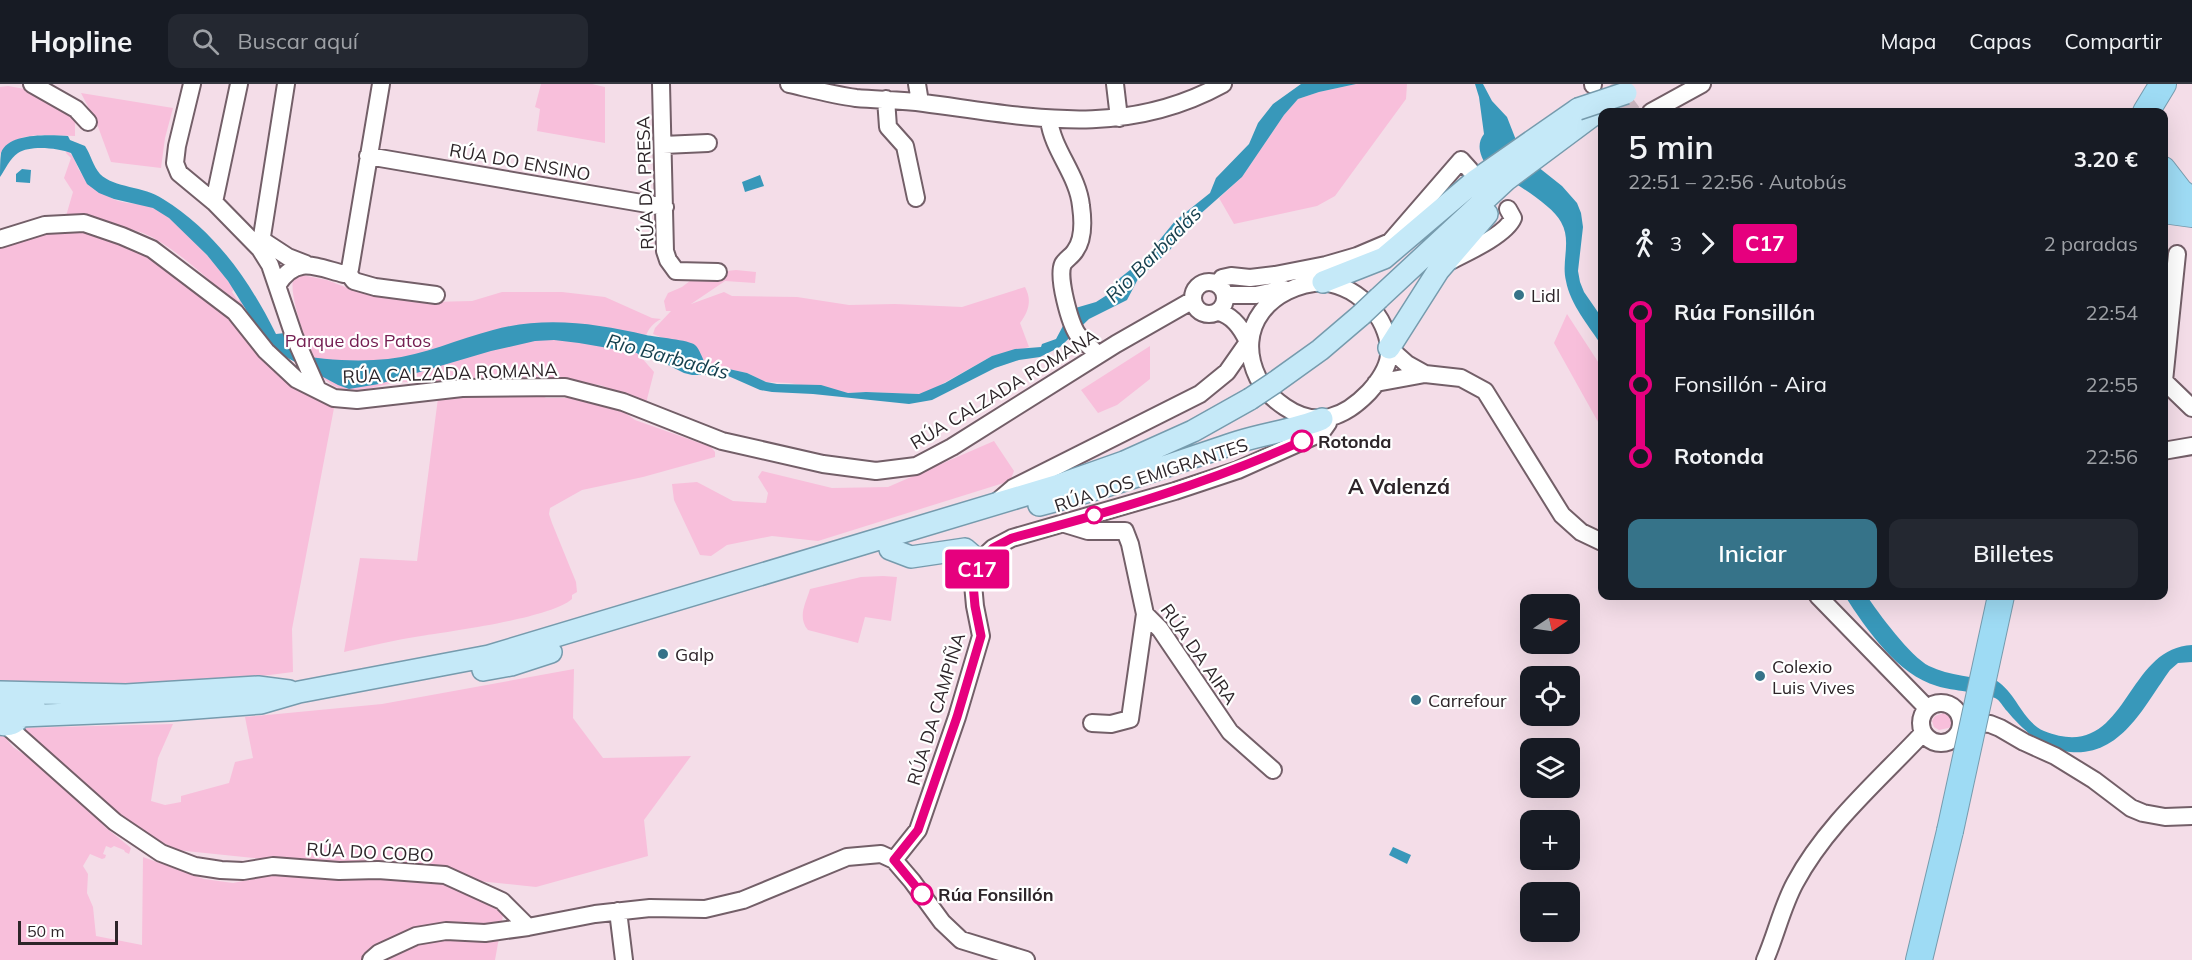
<!DOCTYPE html>
<html lang="es">
<head>
<meta charset="utf-8">
<style>
  body { margin:0; font-family:Mulish,sans-serif; background:#242831; color:#f1f3f6; height:100vh; display:flex; flex-direction:column; font-size:22px; white-space:nowrap }
  * { box-sizing:border-box; margin:0 }
  p { font-size:20px; color:#9ea1a6 }
  .icon { flex:none; width:33px; height:33px; fill:none; stroke:currentColor; stroke-width:2; stroke-linecap:round; stroke-linejoin:round }
  .map { position:relative; flex:1; overflow:hidden }
  .drawer { position:absolute; left:1598px; top:24px; width:570px; height:492px; display:flex; flex-direction:column; background:#171b24; border-radius:12px; box-shadow:0 6px 24px #0002 }
  .drawer>* { flex:none }
  .badge { padding:0 12px; border-radius:4px; font-size:21px; line-height:39px }
  .needle { width:39px; rotate:77deg }
  .buttons { position:absolute; left:1520px; top:510px; display:grid; gap:12px }
  .buttons a { display:grid; place-items:center; width:60px; height:60px; border-radius:12px; background:#171b24; box-shadow:0 6px 24px #0002; font-size:30px }
  .scale { position:absolute; left:18px; bottom:15px; width:100px; box-sizing:border-box; padding-left:6px; border:3px solid #2d2529; border-top:0; font-size:16px; line-height:21px; white-space:nowrap; color:#2d2529; -webkit-text-stroke:4px #fff; paint-order:stroke }
  .map>.badge { position:absolute; translate:-50% -50%; box-shadow:0 0 0 3px #fff }
  .legs { display:flex; align-items:center; gap:9px; height:66px; padding:0 30px; font-size:20px }
  .legs p { margin-inline-start:auto }
  .headline { display:flex; align-items:center; justify-content:space-between; height:102px; padding:0 30px }
  h1 { font-size:33px; font-weight:600; line-height:45px }
  .action { display:flex; gap:12px; margin-top:auto; padding:12px 30px }
  .action a { flex:1; height:69px; border-radius:12px; background:#367389; color:#fff; font-size:24px; font-weight:600; line-height:69px; text-align:center }
  .action a+a { background:#242831; color:#f1f3f6 }
  ul { padding:0 30px; list-style:none }
  li { display:flex; align-items:center; gap:21px; height:72px; font-size:22px }
  li i { display:grid; place-items:center; width:9px; height:100%; margin:0 8px; background:currentColor }
  li i::after { content:''; width:15px; height:15px; margin:-8px; border:4px solid; border-radius:50%; background:#171b24 }
  li p { margin-inline-start:auto }
  li:first-child i { background:linear-gradient(#0000 50%,currentColor 0) }
  li:last-child i { background:linear-gradient(currentColor 50%,#0000 0) }
  header { display:flex; align-items:center; gap:36px; box-sizing:border-box; height:84px; padding:0 30px; background:#171b24; border-bottom:2px solid #363941 }
  header strong { font-size:28px }
  nav { display:flex; gap:33px; margin-inline-start:auto; font-size:21px }
  .search { width:420px; height:54px; background:#242831; display:flex; align-items:center; gap:15px; box-sizing:border-box; padding:0 21px; border-radius:12px; color:#9ea1a6; font-size:22px }
  .map>svg:first-child { display:block }
  .green { fill:#f8bfdb }
  .water { fill:#3898ba }
  .lines { fill:none; stroke-linecap:round; stroke-linejoin:round }
  .minor-tunnel { stroke:#ccb8c2; stroke-width:16; stroke-dasharray:16 8; stroke-linecap:butt }
  .minor-casing { stroke:#735f68; stroke-width:20 }
  .major-casing { stroke:#769bad; stroke-width:24 }
  .highway-casing { stroke:#769bad; stroke-width:28 }
  .minor { stroke:#fff; stroke-width:16 }
  .major { stroke:#c5e9f8; stroke-width:21 }
  .highway { stroke:#9edbf4; stroke-width:26 }
  .major-bridge-casing { stroke:#769bad; stroke-width:24; stroke-linecap:butt }
  .highway-bridge-casing { stroke:#769bad; stroke-width:28; stroke-linecap:butt }
  .major-bridge { stroke:#c5e9f8; stroke-width:21 }
  .highway-bridge { stroke:#9edbf4; stroke-width:26 }
  .line-1-casing { stroke:#fff; stroke-width:14 }
  .line-1 { stroke:#e6007e; stroke-width:9 }
  .poi-dot { fill:#367389; stroke:#fff; stroke-width:2 }
  .stop-1-dot { fill:#fff; stroke:#e6007e; stroke-width:3 }
  .labels { text-anchor:middle; dominant-baseline:central; stroke-width:4.5; stroke-linejoin:round; paint-order:stroke }
  .street-label { font-size:18px; fill:#2d2529; stroke:#fff }
  .poi-label { font-size:18px; fill:#2d2529; stroke:#fff; text-anchor:start }
  .park-label { font-size:18px; fill:#752053; stroke:#fff }
  .stop-label { font-size:18px; font-weight:bold; fill:#2d2529; stroke:#fff; text-anchor:start }
  .water-label { font-size:20px; font-style:italic; fill:#153f4d; stroke:#fff }
  .quarter-label { font-size:21px; font-weight:bold; fill:#2d2529; stroke:#fff }
</style>
</head>
<body>
<header>
<strong>Hopline</strong>
<div class="search"><svg class="icon" aria-label="search" viewBox="0 0 24 24"><circle cx="10" cy="10" r="6"/><path d="M15 15l6 6"/></svg>Buscar aquí</div>
<nav><a>Mapa</a><a>Capas</a><a>Compartir</a></nav>
</header>
<div class="map">
<svg width="2192" height="876" viewBox="0 0 2192 876">
  <rect width="100%" height="100%" fill="#f4dde8"/>
  <!-- green -->
  <path class="green" d="M541,0h51l13,3v56l-68,-12 3,-22 -5,-2z
    M1356,0h51l-1,15 -71,97 -18,10 -83,18 -15,-26 23,-21 42,-62 14,-16 21,-7z
    M8,2l17,3 50,26v21c-23,0 -61,-7 -75,18v-67z
    M81,9l92,15 -8,30 -4,30 -50,-6 -14,-38z
    M67,67c9,5 8,14 14,22 4,6 25,22 32,26 12,6 28,3 41,9 24,12 64,58 80,81l-2,3 6,9 2,-1 8,13 -2,2c-25,-25 -71,-69 -103,-82 -12,-4 -24,-7 -36,-11 -13,-4 -28,-10 -41,-6l7,-24 -9,-14 7,-20 -5,-5z
    M68,147l39,5 42,18 92,73 40,49 18,13 15,4 20,15 -42,221 1,43c-97,14 -195,12 -293,11v-435l39,-13z
    M736,186l20,2 -1,11 -30,-2 -34,23 33,-12 8,4 65,1 52,8 46,-1 67,3 63,-20c7,13 4,24 -5,36l9,24 -37,9 -66,37 -7,1 -53,-2 -18,1 -59,-10 -23,-1 -19,-9 -39,-8 -5,-6 -29,-19 -9,-1 -12,-5 2,-6 16,-17h-5l-2,-10 4,-8 14,-6 17,-13z
    M302,191l25,5 23,9 81,13 41,-1 30,-9h60l43,5 47,21 9,1c-17,9 -16,22 -20,38l13,15 -9,35 -15,-8 -2,-4 -28,-10 -46,-5 -137,4c-22,-9 -49,11 -73,6 -8,-2 -18,-8 -23,-15 -9,-14 -35,-84 -27,-97z
    M1567,230l35,54v61l-48,-86z
    M1150,262v33l-33,26 -19,8 -17,-23z
    M472,311l42,2 27,-2 5,3h23l55,14 11,8 76,27 4,5v5l-72,20 -61,13 -32,18 -1,6 3,9 24,59 1,10 -5,3v4c-21,19 -120,32 -151,37 -26,4 -51,10 -77,16l16,-94 57,3 21,-163z
    M994,357l20,30 -4,10 -192,60 -46,-5 -45,9 -16,11 -11,-1 -26,-55 -2,-16 25,-2 36,19 33,2 2,-10 -10,-16 4,-6 70,17 56,-1z
    M883,492l14,1 -6,44 -26,-4 -7,26 -50,-13c-11,-13 -2,-27 2,-41l51,-12z
    M574,585l-1,49 30,40 88,-2 -47,64 4,36 -112,31 -360,-37 -51,-29 -104,-93 152,-4 -15,34 -7,43 14,4 16,-3v-6l48,-13 6,-21 18,-4 -8,-41 137,-13z
    M1944,629l4,3h8l2,7 -5,4 -14,3 -5,-3 -2,-6 3,-5z
    M0,647l13,16 34,23 33,30 25,27 26,21 -2,6 -4,-2 -1,-2 -10,-4 -3,2 -5,-2 -3,8 3,1 -1,3 -3,1 -12,-5 -7,12 5,8 -1,19 6,14 3,29 46,9 1,-88 61,22 29,4 36,-7 120,2 61,5 40,18 13,14 -8,45h-495z"/>
  <!-- water -->
  <path class="water" d="M1301,0h55l-37,8 -21,7 -14,16 -42,62 -44,39 -29,35 -31,28 -11,21 -38,19 -29,28 -20,10 -21,3 -24,8 -63,32 -23,4 -96,-10 -41,-2 -12,-2 -34,-15h-34l-8,-2 -26,-13 -17,-3 -4,-4 -58,-10 -25,-3 -19,1 -44,10 -112,33 -30,5 -11,-4 -54,-29 -24,-24 -32,-51 -21,-26 -38,-37 -16,-10 -39,-9 -15,-6 -12,-9 -16,-31c-13,-5 -41,-8 -53,0 -8,5 -13,17 -18,24 0,-7 0,-17 1,-24 7,-21 50,-18 67,-17l2,4 15,6c6,9 8,20 15,28 14,14 44,12 63,25 53,33 86,81 113,135l9,-1 7,21c29,6 66,8 96,5 36,-4 70,-20 105,-29 51,-14 102,-7 153,5 9,2 44,5 49,10 5,4 7,14 11,19l41,9 19,9 11,2 44,1 27,8 18,-1 53,2 26,-11 47,-27 23,-7 26,-2 1,-3 14,-5 16,-30 24,-7 11,-7 13,-17 25,-20 30,-37 35,-28 6,-15 33,-34 9,-21 15,-19z
    M1475,0h8l9,17 15,16 9,23 12,19 34,27 15,17 4,10 2,14 -5,44 2,11 4,10 18,26v28c-13,-20 -32,-42 -36,-65 -5,-20 6,-40 -5,-59 -10,-19 -55,-44 -74,-56 -7,-10 -11,-22 -3,-32l-5,-37z
    M22,85l9,1 -1,13 -14,-1v-8z
    M760,91l4,11 -19,6 -3,-10z
    M1845,512h22c11,17 44,61 62,70 20,10 46,11 68,15 19,12 26,41 47,50 84,34 79,-83 148,-86v17l-14,1 -8,7c-26,36 -49,87 -100,82 -14,-2 -26,-6 -37,-15 -9,-8 -19,-17 -26,-26 -4,-4 -7,-11 -12,-13 -14,-6 -42,-7 -58,-12 -39,-11 -71,-57 -92,-90z
    M1393,763l18,8 -4,9 -18,-9z"/>
  <g class="lines">
    <!-- minor-tunnel -->
    <path class="minor-tunnel" d="M1612,0l21,28"/>
    <defs>
      <path id="minor" d="M32,0l44,25 12,13
        M192,0l-15,62 -2,17 4,10 35,29 46,47 10,16 24,71 23,52
        M661,0l4,167 3,9 8,11 42,1
        M789,0c22,5 45,11 67,14 23,2 46,2 68,5 106,14 199,36 299,-19
        M917,0l3,18
        M1115,0l4,34
        M1593,0v1
        M886,15l2,28 17,19 11,52
        M1651,28l51,-28
        M1049,36c4,31 29,55 32,86 2,14 3,33 -6,45 -3,5 -9,8 -12,13 -6,13 7,60 15,71 6,7 14,13 20,20
        M663,61l45,-2
        M368,72l297,51
        M214,118l25,-118
        M0,155l45,-14 39,-2 38,13 30,13 83,63 31,39 30,28 38,19 23,2 105,-12 103,-1 58,15 99,39 101,23 53,7 40,-5 36,-19 164,-103 77,-44
        M262,156l26,17 18,7
        M260,165l26,-165
        M2177,170l-13,127 28,27
        M1450,177c16,-8 56,-26 63,-43l-5,-9
        M348,189l6,8 21,6 61,8
        M1193 214a16 16 0 1 1 32 0a16 16 0 1 1-32 0Z
        M1323,198c21,3 36,12 50,28 10,11 18,31 16,46 -2,14 -11,26 -20,36 -24,25 -52,37 -84,15 -12,-8 -21,-16 -27,-29 -25,-51 13,-93 65,-96z
        M278,200c19,-29 38,-17 66,-10l6,-5 31,-185
        M1219,200l3,-6 9,-2 19,2 25,-3 51,-10 31,-9 33,-14 71,-82 9,10
        M1225,211h31l28,-6
        M1389,264l18,16 18,10
        M1376,299l49,-9 36,4 24,13 77,124 19,17 21,10
        M2163,367l29,-5
        M999,416l14,-12 187,-94 27,-22 21,-30c-6,-13 -15,-27 -30,-30
        M1065,440l23,7h37l5,13 15,70 15,15 70,103 43,38
        M1818,512l109,112
        M1921 639a20 20 0 1 1 40 0a20 20 0 1 1-40 0Z
        M1966,638l24,2 10,4 24,14 31,14 39,24 37,28 12,5 22,4 27,-1
        M1092,639l19,1 19,-5 15,-105
        M7,642l108,96 46,31 34,13 26,4 22,1 30,-5 66,5 39,-1 67,5 57,26 26,26 67,-13 55,-6 55,1 38,-9 104,-43 34,-3 13,6 18,21 30,41 19,18 65,20
        M894,776l24,-30 39,-113 24,-81 -6,-30 -2,-22 6,-23 14,-13 19,-10 163,-47 63,-21 83,-37 7,-10 1,-5
        M618,827l6,49
        M371,876l8,-7 37,-17 30,-5 39,2 43,-6
        M1765,876c11,-25 17,-53 30,-77 31,-58 84,-103 128,-150"/>
      <path id="major" d="M1323,198l61,-24 92,-78 102,-71
        M1379,214l127,-118 94,-70
        M1389,264l49,-77 49,-57
        M1274,299l46,-33 41,-35
        M1039,421c68,-17 132,-41 199,-63 28,-9 57,-12 84,-23
        M890,465l21,8 54,-8 14,12
        M483,586l28,-5 40,-13
        M0,608l126,3 132,-8 31,4
        M0,623l35,2
        M0,640c10,2 14,0 21,-8l149,-6 91,-7 38,-11 190,-36 570,-171 65,-23 69,-31 57,-32"/>
      <path id="highway" d="M2146,28l17,-28
        M2163,86l17,22 12,9
        M2163,126l29,4
        M1919,876l31,-129"/>
    </defs>
    <!-- minor casing -->
    <use href="#minor" class="minor-casing"/>
    <!-- major casing -->
    <use href="#major" class="major-casing"/>
    <!-- highway casing -->
    <use href="#highway" class="highway-casing"/>
    <!-- minor -->
    <use href="#minor" class="minor"/>
    <!-- major -->
    <use href="#major" class="major"/>
    <!-- highway -->
    <use href="#highway" class="highway"/>
    <defs>
      <path id="major-bridge" d="M1578,25l48,-16
        M1361,231l18,-17
        M1250,315l24,-16"/>
      <path id="highway-bridge" d="M1950,747l51,-235"/>
    </defs>
    <!-- major-bridge casing -->
    <use href="#major-bridge" class="major-bridge-casing"/>
    <!-- highway-bridge casing -->
    <use href="#highway-bridge" class="highway-bridge-casing"/>
    <!-- major-bridge -->
    <use href="#major-bridge" class="major-bridge"/>
    <!-- highway-bridge -->
    <use href="#highway-bridge" class="highway-bridge"/>
  </g>
  <g class="lines">
    <defs>
      <path id="line-1" d="M922,810l-28,-34 24,-30 39,-113 24,-81 -6,-30 -2,-22 6,-23 14,-13 19,-10c99,-26 197,-55 290,-97"/>
    </defs>
    <!-- line-1 casing -->
    <use href="#line-1" class="line-1-casing"/>
    <!-- line-1 -->
    <use href="#line-1" class="line-1"/>
  </g>
  <!-- markers -->
  <g class="poi-dot">
    <circle cx="1519" cy="211" r="6"/>
    <circle cx="663" cy="570" r="6"/>
    <circle cx="1760" cy="592" r="6"/>
    <circle cx="1416" cy="616" r="6"/>
  </g>
  <g class="stop-1-dot">
    <circle cx="1302" cy="357" r="10"/>
    <circle cx="1094" cy="431" r="8"/>
    <circle cx="922" cy="810" r="10"/>
  </g>
  <g class="labels">
    <!-- street labels -->
    <g class="street-label">
      <text transform="translate(520 78) rotate(10)">RÚA DO ENSINO</text>
      <text transform="translate(645 99) rotate(-92)">RÚA DA PRESA</text>
      <text transform="translate(450 289) rotate(-2)">RÚA CALZADA ROMANA</text>
      <text transform="translate(1004 305) rotate(-31)">RÚA CALZADA ROMANA</text>
      <text transform="translate(1151 391) rotate(-18)">RÚA DOS EMIGRANTES</text>
      <text transform="translate(1199 570) rotate(55)">RÚA DA AIRA</text>
      <text transform="translate(936 625) rotate(-73)">RÚA DA CAMPIÑA</text>
      <text transform="translate(370 768) rotate(3)">RÚA DO COBO</text>
    </g>
    <!-- poi labels -->
    <g class="poi-label">
      <text x="1531" y="211">Lidl</text>
      <text x="675" y="570">Galp</text>
      <text x="1772" y="582">Colexio<tspan x="1772" dy="21">Luis Vives</tspan></text>
      <text x="1428" y="616">Carrefour</text>
    </g>
    <!-- park labels -->
    <g class="park-label">
      <text x="358" y="256">Parque dos Patos</text>
    </g>
    <!-- stop labels -->
    <g class="stop-label">
      <text x="1318" y="357">Rotonda</text>
      <text x="938" y="810">Rúa Fonsillón</text>
    </g>
    <!-- water labels -->
    <g class="water-label">
      <text transform="translate(1153 170) rotate(-45)">Rio Barbadás</text>
      <text transform="translate(668 272) rotate(15)">Rio Barbadás</text>
    </g>
    <!-- quarter labels -->
    <g class="quarter-label">
      <text x="1399" y="402">A Valenzá</text>
    </g>
  </g>
</svg>
<div class="buttons">
<a><svg class="needle" viewBox="-14 -14 28 28"><path d="M0-13l5 13h-10z" fill="#e53935"/><path d="M0 13l5-13h-10z" fill="#9ea1a6"/></svg></a>
<a><svg class="icon" aria-label="locate" viewBox="0 0 24 24"><circle cx="12" cy="12" r="6"/><path d="M12 2v4M12 18v4M2 12h4M18 12h4"/></svg></a>
<a><svg class="icon" aria-label="layers" viewBox="0 0 24 24"><path d="M12 4l9 5-9 5-9-5zM3 14l9 5 9-5"/></svg></a>
<a>+</a>
<a>−</a>
</div>
<div class="scale">50 m</div>
<b class="badge" style="left:977px;top:485px;background:#e6007e;color:#fff">C17</b>
<section class="drawer">
<div class="headline"><div><h1>5 min</h1><p>22:51 – 22:56 · Autobús</p></div><b>3.20 €</b></div>
<div class="legs"><svg class="icon" aria-label="walk" viewBox="0 0 24 24"><circle cx="13" cy="4" r="2"/><path d="M13 8l-2 6 4 7M11 14l-3 7M7 12l3-4h3l4 4"/></svg>3<svg class="icon" aria-label="forward" viewBox="0 0 24 24"><path d="M9 5l7 7-7 7"/></svg><b class="badge" style="background:#e6007e;color:#fff">C17</b><p>2 paradas</p></div>
<ul>
<li><i style="color:#e6007e"></i><b>Rúa Fonsillón</b><p>22:54</p></li>
<li><i style="color:#e6007e"></i><span>Fonsillón - Aira</span><p>22:55</p></li>
<li><i style="color:#e6007e"></i><b>Rotonda</b><p>22:56</p></li>
</ul>
<div class="action"><a>Iniciar</a><a>Billetes</a></div>
</section>
</div>
</body>
</html>
